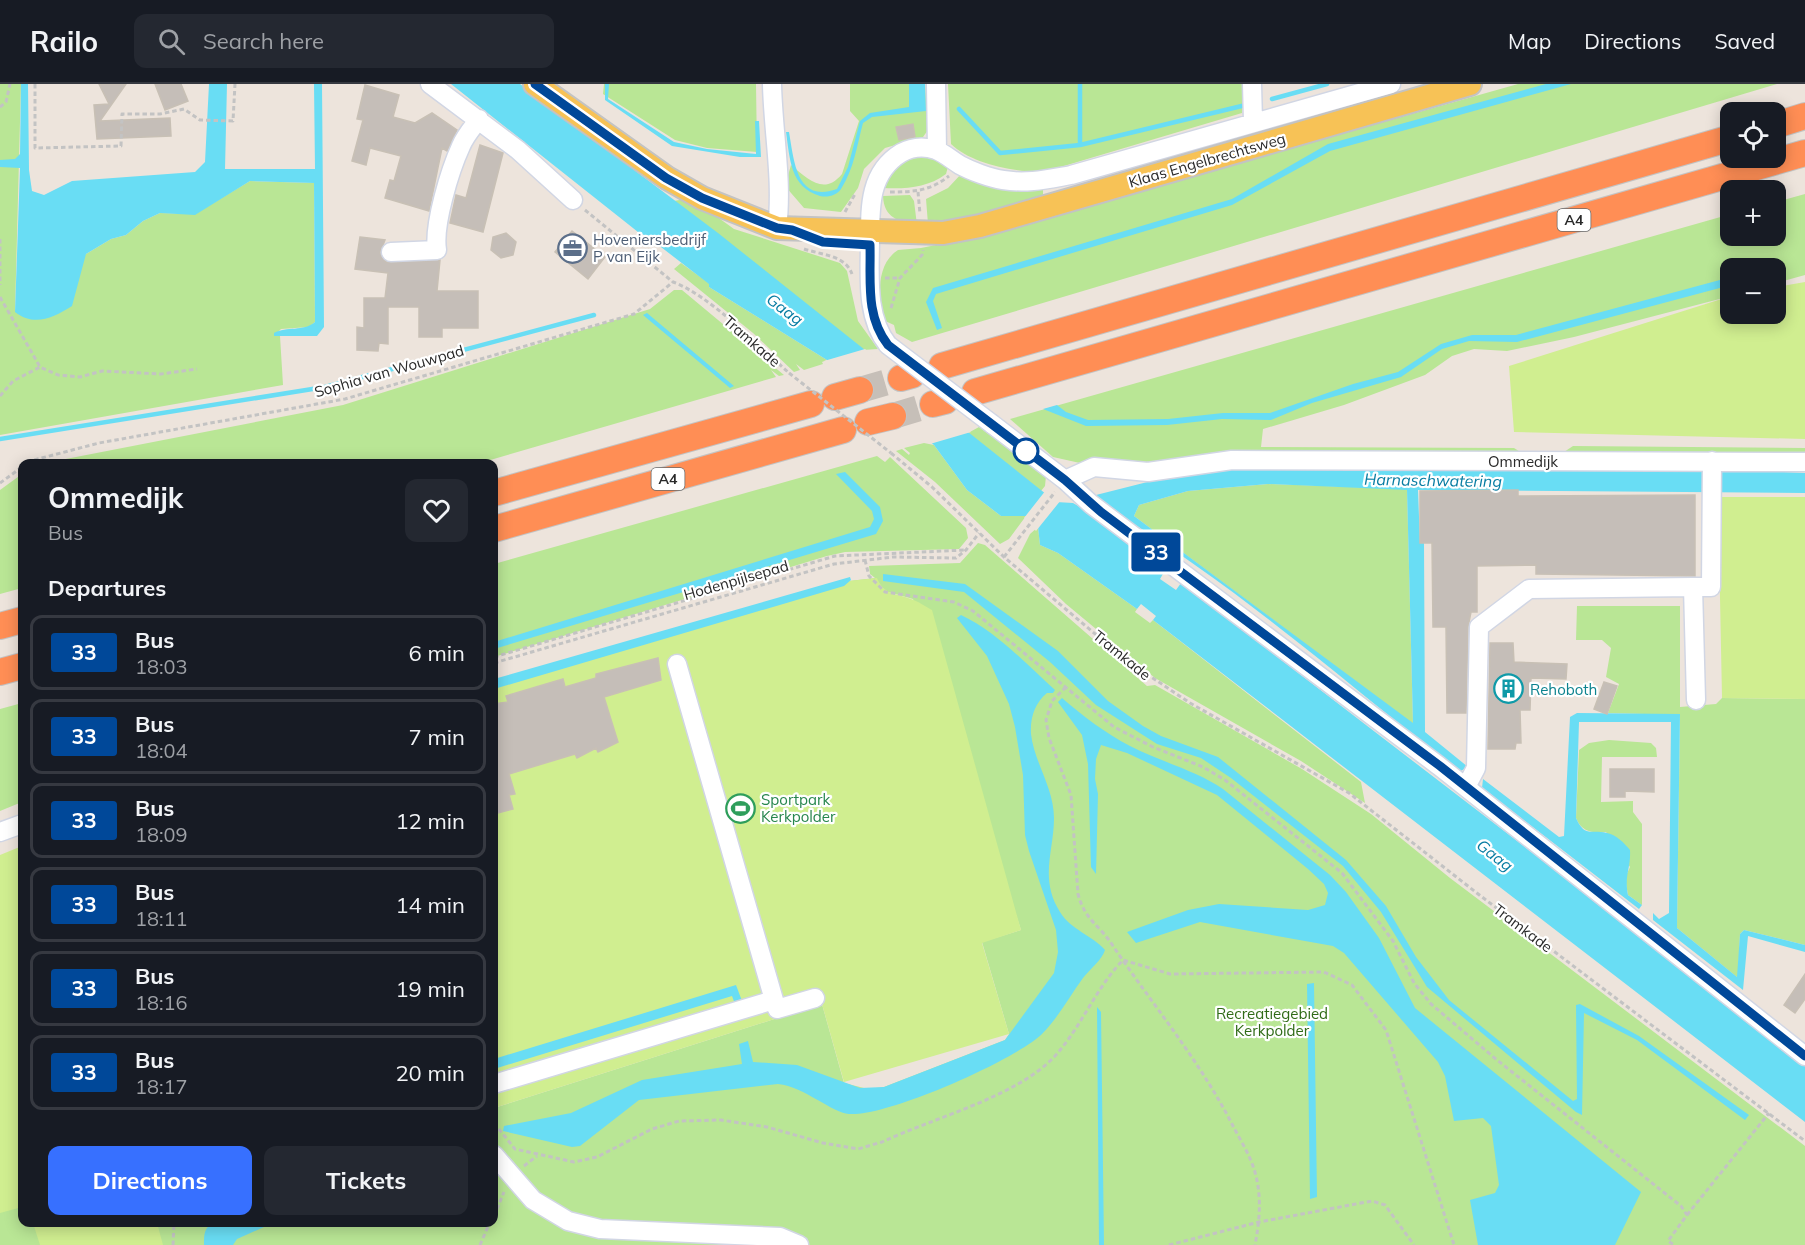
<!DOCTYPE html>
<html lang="en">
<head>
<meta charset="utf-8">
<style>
  body { margin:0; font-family:Mulish,sans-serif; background:#242831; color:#f1f3f6; height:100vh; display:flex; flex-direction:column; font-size:22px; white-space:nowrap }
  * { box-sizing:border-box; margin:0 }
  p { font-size:20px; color:#9ea1a6 }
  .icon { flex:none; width:33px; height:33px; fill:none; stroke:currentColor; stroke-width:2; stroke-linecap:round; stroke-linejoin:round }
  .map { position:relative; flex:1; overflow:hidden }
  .details { position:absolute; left:18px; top:375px; width:480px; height:768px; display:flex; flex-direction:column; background:#171b24; border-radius:12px; box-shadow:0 3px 15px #0003 }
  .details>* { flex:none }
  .badge { padding:0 12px; border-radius:4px; font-size:21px; line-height:39px }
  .buttons { position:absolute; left:1720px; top:18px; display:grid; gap:12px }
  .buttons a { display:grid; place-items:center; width:66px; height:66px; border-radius:12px; background:#171b24; box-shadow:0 3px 15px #0003; font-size:30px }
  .map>.badge { position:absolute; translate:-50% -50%; box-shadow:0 0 0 3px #fff }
  h2 { padding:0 30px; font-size:22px; line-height:54px }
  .round { display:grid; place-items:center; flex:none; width:63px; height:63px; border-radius:12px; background:#242831 }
  .overview { display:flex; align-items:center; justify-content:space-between; height:102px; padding:0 30px }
  h1 { font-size:28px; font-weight:700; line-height:45px }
  .cta { display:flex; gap:12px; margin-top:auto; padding:12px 30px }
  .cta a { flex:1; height:69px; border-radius:12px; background:#3770ff; color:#fff; font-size:24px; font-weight:700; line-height:69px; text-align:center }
  .cta a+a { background:#242831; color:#f1f3f6 }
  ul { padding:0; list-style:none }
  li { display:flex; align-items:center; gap:18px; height:75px; margin:0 12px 9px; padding:0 18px; border:3px solid #363941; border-radius:12px }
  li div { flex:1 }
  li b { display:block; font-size:22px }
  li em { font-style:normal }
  li .badge { min-width:66px; font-weight:700; text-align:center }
  header { display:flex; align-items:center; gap:36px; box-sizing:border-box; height:84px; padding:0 30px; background:#171b24; border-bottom:2px solid #363941 }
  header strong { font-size:28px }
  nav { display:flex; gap:33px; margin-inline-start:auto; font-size:21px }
  .search { width:420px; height:54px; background:#242831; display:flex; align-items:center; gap:15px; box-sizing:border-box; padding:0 21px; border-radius:12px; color:#9ea1a6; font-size:22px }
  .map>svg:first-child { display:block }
  .green { fill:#b9e695 }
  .pitch { fill:#d0ee90 }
  .water { fill:#69ddf4; fill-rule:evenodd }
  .pier { fill:#ede4dc }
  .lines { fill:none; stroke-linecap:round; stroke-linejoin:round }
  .stream { stroke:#69ddf4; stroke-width:4.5 }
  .building { fill:#c5beb8; stroke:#c8c0b5; stroke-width:1.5 }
  .highway-tunnel { stroke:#c6bfb8; stroke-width:26; stroke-dasharray:26 13; stroke-linecap:butt }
  .minor-casing { stroke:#d1d6e4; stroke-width:21 }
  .major-casing { stroke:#c3c3c3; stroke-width:26 }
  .highway-casing { stroke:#c3c3c3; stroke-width:28 }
  .path { stroke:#c3c3c3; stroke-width:3; stroke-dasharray:4.5 3; stroke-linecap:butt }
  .minor { stroke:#fff; stroke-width:18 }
  .major { stroke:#f7c256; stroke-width:22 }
  .highway { stroke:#ff8e55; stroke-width:26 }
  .minor-bridge-casing { stroke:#d1d6e4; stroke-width:21; stroke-linecap:butt }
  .path-bridge { stroke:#c3c3c3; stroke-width:3; stroke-dasharray:4.5 3; stroke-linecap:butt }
  .minor-bridge { stroke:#fff; stroke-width:18 }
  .line-casing { stroke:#fff; stroke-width:14 }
  .line { stroke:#004899; stroke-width:9 }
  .stop-dot { fill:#fff; stroke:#004899; stroke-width:3 }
  .labels { text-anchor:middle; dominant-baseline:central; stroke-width:4.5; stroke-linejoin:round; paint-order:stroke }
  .shield { fill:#fff; stroke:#6a6a6a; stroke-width:1.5 }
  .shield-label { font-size:14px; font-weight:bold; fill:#2a2a2a }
  .street-label { font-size:15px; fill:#2a2a2a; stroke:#fff }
  .service-label { font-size:15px; fill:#4e5e75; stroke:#fff; text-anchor:start }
  .culture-label { font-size:15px; fill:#0d838f; stroke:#fff; text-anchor:start }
  .leisure-label { font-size:15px; fill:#27864d; stroke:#fff; text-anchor:start }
  .park-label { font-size:15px; fill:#306b17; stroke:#fff }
  .water-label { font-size:16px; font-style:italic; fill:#077ca2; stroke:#fff }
</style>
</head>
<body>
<header>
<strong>Railo</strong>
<div class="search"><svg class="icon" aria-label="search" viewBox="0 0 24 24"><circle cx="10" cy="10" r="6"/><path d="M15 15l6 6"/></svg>Search here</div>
<nav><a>Map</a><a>Directions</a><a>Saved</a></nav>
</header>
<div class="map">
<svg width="1805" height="1161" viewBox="0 0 1805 1161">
  <rect width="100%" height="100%" fill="#ede4dc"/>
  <!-- green -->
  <path class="green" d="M0,0h21l-6,228 71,-58 25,-15 15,-4 17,-14 17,-8 35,1 55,-33 64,2 1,139 -6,5 -28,2 -7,7h6l3,49 -283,50z
    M604,0h152l1,68 -50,-4 -32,-8 -72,-46z
    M850,0h75l3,46 -5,7 -38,11 -21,21 -6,19 -17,24 -37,-4 -19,-22 6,-21c17,14 33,31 51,9l17,-53 -9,-10z
    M948,0h294v29l-195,58c-27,3 -76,-7 -96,-27z
    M1518,0h259l-865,258 -16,-9 -2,-8 -11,-5c-5,-23 -7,-56 15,-70l23,-2 55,-11z
    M926,71l23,8 -3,11c-19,14 -40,15 -63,14 7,-20 20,-32 43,-33z
    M963,88l80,16v9l-70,20 -45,7 -2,-25 22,-11z
    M1805,110v81l-29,8v-15h-45v28l-157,41 -67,14 -33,-2 -22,7 -27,19 -81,30 -81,24 -2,18 253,1 8,5 -375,15 -67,-5 -27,-6 -43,-38 721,-205v22h45v-34z
    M910,111l4,6 3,24c-19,-4 -33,-7 -34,-29z
    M685,115l24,12 25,18 106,34 7,8 11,50 20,28 -15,1 -189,-149z
    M681,179l29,21 -1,3 118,73 -5,2 1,2 -19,6 -8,-6 4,6 -6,2 -41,-39 -79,-64z
    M674,206h8l102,85 -5,1 -8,-6 5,7 -296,86 -440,1 303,-59 307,-96z
    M979,343l67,49 -1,10 -4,5 -73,-58z
    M924,359l10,2 33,45 34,26h25l-17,23 -9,5 -65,-62 -39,-31 6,-2 7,6 1,-2 -6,-5z
    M1573,362l232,2v10l-244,-4z
    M877,372l8,6 5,-5 76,71 2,10 -9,11 -114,3 -18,4 -333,101v-93z
    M22,390v114l-22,6v-104z
    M1268,400l139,5 6,235 -279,-208 5,-11 49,-14z
    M1038,443l2,18 18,8 79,56 -2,3 15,11 3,-3 208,162 4,21 -64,-42 -146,-83 -89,-74 -48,-46 12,-24z
    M978,459l7,2 162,141 8,-1 147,84 69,45 79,64 355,268v99h-1805v-55l22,-7v39h472v-114l290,-92 36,-19 24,86 24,6 16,-2 121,-47 4,-6 -27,-92 39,-12 -108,-331 -64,-18 26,-3 -5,-4 -1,-8 91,-3z
    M1577,522h103v101l36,-3 6,-6 83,1v246l-61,-15 -4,4 -2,44 -61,-50 3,-213 -72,-2 11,-29 -13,-7 5,-29 -9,-8h-26z
    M22,619v99l-22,9v-102z
    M1609,656l42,3 5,5 1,9h-55l-1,45 32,-1v11l9,12v81l-14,-10 -3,-17 5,-11 -24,-35c-15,1 -24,0 -30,-14l3,-68 10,-7z"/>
  <!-- pitch -->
  <path class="pitch" d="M1805,198v157l-291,-7 -5,-66 222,-70v18h45v-27z
    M1718,413h87v202l-83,-1z
    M877,494c7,17 18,15 34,21 7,2 15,8 21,11l89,320 -39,13 27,91 -165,48 -24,-85 -36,19 -290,92v-423l355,-104z
    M22,762v361l-22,6v-358z
    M33,1139h124l6,22h-123z"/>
  <!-- water -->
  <path class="water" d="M21,0h7l1,86 3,21 12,4 28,-14 123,-9 10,-10 4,-78h18l-2,85h90l-1,-85h8l2,243 -7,9h-43v-3c13,-7 29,-1 41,-11l-1,-139 -64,-2 -55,34 -35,-2 -17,8 -17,14 -15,4 -25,15 -14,52c-19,12 -38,21 -57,6l5,-144 -20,-1v-7l15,-1 5,-5z
    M451,0h69l198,149 338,269 17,1 14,8 9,-16 87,-22 49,-8 487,4 86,4v20l-387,-3 2,53h4l1,189 43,35 -9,5c-111,-88 -221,-185 -343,-259l24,39 24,20 -4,7 16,11 5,-7 624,479v60l-652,-502 3,-4 -15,-12 -4,5 -79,-56 -18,-8 -2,-18 -12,-11h-25l-34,-26 -33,-45 -107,-85 -118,-73v-3l-61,-47 -10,-5zM1268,400l139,6 6,233 -279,-207 5,-11 49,-14z
    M605,0h4l-1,15 66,43 33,7 49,5 -1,-33h4l2,36h-21l-68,-11 -67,-46z
    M909,0h16l1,27 -54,6 -9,6c-6,22 -9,46 -22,66 -4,6 -13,9 -21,7 -30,-9 -30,-37 -34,-64h3c5,28 7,72 48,57l11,-22 12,-46 10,-8 39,-6z
    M1546,0h25l-241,67 -98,54 -296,89 -3,7 9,27 -5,2 -11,-28 7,-14 299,-89 96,-55z
    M1731,193v8l-214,57 -48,-1 -27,8 -41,28 -89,26 -41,17 -49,-1 -55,6 -81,1 -43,-17 14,-4 9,7 22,8 80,-1 55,-6h47l83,-29 45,-12 43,-28 31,-9h44z
    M647,229l87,73 -4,2 -87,-73z
    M845,388l35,35 3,14 -7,13 -382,115v-7l376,-115 4,-8 -2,-8 -36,-37z
    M883,490l82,10 93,67 50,50 35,25 18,10 57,21 128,103 40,46 30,51 33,43 124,101 4,-2 -1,-94 4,-1 59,32 110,79 -4,5 -108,-80 -53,-27 -2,102 -6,-3 -149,-125 -46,-75 -38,-46 -112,-88 -30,-20 -44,-14 -61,-39 -46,-43 -86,-70 -81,-11z
    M850,493l1,3 -7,6 -350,103v-10z
    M961,531c36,17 64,48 94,75l-2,3h-6c-12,10 -17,24 -16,41 3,28 23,54 23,84 0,33 -15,61 6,94 11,18 32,23 45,38 -3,10 -16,20 -22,28 -14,19 -25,40 -41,56 -27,26 -155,83 -193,80 -17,-1 -44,-27 -71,-30l-139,16 -59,46 -8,1 -69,-16 1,-5 67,-13 71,-33 100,-16 -3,-20 9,-3 5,21 44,3 63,23 24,-1 121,-47 49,-67 4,-21 -2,-22 -27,-79 -4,-16 -2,-60 -8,-48 -6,-23 -22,-48 -30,-38z
    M1062,614c21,18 43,35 68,48 31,16 65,24 93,43l107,86 16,17 33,46 36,70 226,184 -26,53h-137l-8,-45 25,-7 4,-8 -8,-59 -8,-8 -29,3 -9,-45 -7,-14 -94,-109 -11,-7 -133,-24 -64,21 -9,-11 61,-22 31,-6 89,6 17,-5 3,-12 -4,-9 -16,-15 -91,-74 -90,-42 -26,-8 -5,14 -1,20 3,15 -2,80 -5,-7 -3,-103 -6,-29 -24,-33z
    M1577,629l103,1 -3,214 60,49 3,-43 4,-4 61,15v7l-57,-16 -5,54 -90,-70v-7l6,6 10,-6 2,-191h-92l-3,96c9,20 15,11 31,15 10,2 17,10 23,17 1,19 -6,25 -2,45l14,10 -3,4 -157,-121 1,-9 76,58 5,-1 6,-119z
    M1314,899l3,214 -7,2 -3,-215z
    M736,901l6,16 -7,3 -3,-8 -238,73v-10z
    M1097,923l4,5 3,233h-5z
    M214,1139v-1l59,1 -36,16 -4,6h-29c0,-11 0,-18 10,-22z"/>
  <!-- pier -->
  <path class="pier" d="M865,265l106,83 -41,12 -106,-83z
    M1046,406l15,10 -25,31 -12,-13z"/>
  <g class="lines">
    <!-- stream -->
    <path class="stream" d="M1080,0v61
      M1272,15l55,-15
      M959,25l41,44 80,-8 170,-41
      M0,355l325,-52 269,-72"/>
  </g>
  <!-- building -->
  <path class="building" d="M99,0h27l-26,37 70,-3 1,18 -74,3 -3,-34 15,-1z
    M155,0h26l7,17 -23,9z
    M365,1l34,10 -6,22 22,6 17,-10 25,17 -10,21 -5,-3 -13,63 -44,-13 5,-18 4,1 7,-25 -31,-8 -4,17 -14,-4 11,-41 -6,-1z
    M913,40l2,13 -16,3 -3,-13z
    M480,61l23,8 -20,79 -33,-9 6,-28 10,3z
    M572,147l33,26 -17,22 -33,-27z
    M506,149l10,9 -3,13 -12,3 -10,-8 2,-13z
    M360,153l25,3 -5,13 6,9 54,-2 -3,31h41v37h-36v9h-23v-30h-31v37l-9,-1 -1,8 -21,-1v-23l7,1v-30h21l3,-25 -33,-4z
    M1518,406v6l177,-1v81l-159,-2v-9l-59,1v46h-6l-3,15 -2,86h-19l-1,-86h-13l-1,-84h-12v-52z
    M1490,559h23l1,19 53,2 -1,15 -35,-1 -1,32h-10l1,33h-5l-1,6h-27z
    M658,574l3,22 -57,17 14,45 -20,10 -2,-4 -19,10 -2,-4 -66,20 6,20 -6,1 4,14 -19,5v-93l3,-1 -3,-16 14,-2 -2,-6 57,-17 2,8 31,-9v-4z
    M1604,598l13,4 -10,28 -13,-5z
    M1610,685h44v23l-29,-1v6h-15z
    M1805,890v25l-10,14 -11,-8z"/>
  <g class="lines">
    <!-- highway-tunnel -->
    <path class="highway-tunnel" d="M860,306l41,-12
      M893,332l40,-12"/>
    <defs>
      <path id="minor" d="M430,0l88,66 55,50
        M772,0c1,48 11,97 5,144
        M936,0l1,66
        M1252,0l1,37
        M391,168l46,-2c-4,-25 13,-80 24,-104 4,-10 12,-19 18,-27
        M888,261c-23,-29 -18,-71 -18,-107 0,-33 0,-66 31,-85 11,-6 23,-7 35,-3 8,3 16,10 24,15 11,6 30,13 43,15 24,4 45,-1 68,-5l320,-91
        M992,340l73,56 26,24 348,262 366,290
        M1065,396l29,-13 54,5 84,-12 573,2
        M1693,503h18l1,-126
        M677,580l97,336
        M1466,703l10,-19 3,-141 50,-38 164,-2 3,113
        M0,748l22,-8
        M494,1000l280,-84 3,9 38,-11
        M494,1071l39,45 35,21 32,8 180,8 19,8"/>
      <path id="major" d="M535,0l132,94 35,20 75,30 166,5 37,-7 490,-142"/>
      <path id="highway" d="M1776,41l29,-9
        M942,282l789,-228
        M901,294l11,-3
        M975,308l830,-239
        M835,313l25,-7
        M933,320l12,-3
        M868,338l25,-6
        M494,409l317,-89
        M494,445l349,-99
        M0,542l22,-6
        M0,588l22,-6"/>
    </defs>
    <!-- minor casing -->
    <use href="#minor" class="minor-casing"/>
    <!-- major casing -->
    <use href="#major" class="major-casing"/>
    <!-- highway casing -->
    <use href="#highway" class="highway-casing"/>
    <!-- path -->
    <path class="path" d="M35,0v64l86,-2 1,-32h38l24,-5 16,11 33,1 2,-37
      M0,23l6,-5 4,-18
      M890,108c24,0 40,-1 59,-16
      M918,108l2,22
      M585,126l88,72c36,13 86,64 116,91
      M845,128l10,-18
      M0,155v46
      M804,165c18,6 41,6 48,25
      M885,194h15
      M0,213l40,70 18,8 22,2 22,-6 59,3 36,-5
      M891,224l9,-30 22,-23 1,-5
      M0,312l13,-15 27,-14
      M891,369l41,34 72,70 122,103 64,43 159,90 133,104 323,244
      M28,380l6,-4 65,-17 246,-44 289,-85 39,-32
      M0,399l22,-16
      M1004,473l51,-65
      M865,476l4,16 16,16 69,10 19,9 141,116 39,20 50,20 22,13 117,93 51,68 21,42 17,21 66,56 184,146 6,9 -19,26 6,4
      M494,573l341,-101 130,-6
      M494,579l340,-99 59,-7 63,1 10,-8 13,-17
      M1066,603l-14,14 -6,19 3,18 22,57 7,99c7,27 22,31 35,52 40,59 86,114 119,178 7,14 17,29 22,45 8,25 6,50 1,76
      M494,1039l21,26 59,13 23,-5 55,-28 27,-8 42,-1 46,7 56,16 35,6 24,-7c51,-24 134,-45 172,-85 27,-29 41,-68 69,-97l47,14 154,-2 28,13 34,45 68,215
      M524,1082l13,-10
      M1687,1131l82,-102
      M494,1132l10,-24
      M173,1161l1,-23
      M480,1161l10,-23
      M1169,1161l90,-23 113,-21 13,4 29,40"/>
    <!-- minor -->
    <use href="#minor" class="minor"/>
    <!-- major -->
    <use href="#major" class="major"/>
    <!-- highway -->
    <use href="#highway" class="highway"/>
    <defs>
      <path id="minor-bridge" d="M888,261l104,79"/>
    </defs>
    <!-- minor-bridge casing -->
    <use href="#minor-bridge" class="minor-bridge-casing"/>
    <!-- path-bridge -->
    <path class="path-bridge" d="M789,289l102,80"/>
    <!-- minor-bridge -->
    <use href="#minor-bridge" class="minor-bridge"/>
  </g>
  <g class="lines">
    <defs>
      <path id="line" d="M535,0l131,94 36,20 75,30 15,2 31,12 47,3c1,34 -5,71 18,100l177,135 36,32 339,254 365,290"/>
    </defs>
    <!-- line casing -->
    <use href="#line" class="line-casing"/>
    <!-- line -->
    <use href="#line" class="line"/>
  </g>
  <!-- icons -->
  <defs>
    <symbol id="office-ring" viewBox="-11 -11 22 22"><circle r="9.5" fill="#fff" stroke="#5c6f8a" stroke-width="1.5"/><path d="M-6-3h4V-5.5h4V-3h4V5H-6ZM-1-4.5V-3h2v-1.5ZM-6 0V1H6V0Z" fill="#5c6f8a"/></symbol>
    <symbol id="building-ring" viewBox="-11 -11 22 22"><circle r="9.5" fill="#fff" stroke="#0f9aa8" stroke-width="1.5"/><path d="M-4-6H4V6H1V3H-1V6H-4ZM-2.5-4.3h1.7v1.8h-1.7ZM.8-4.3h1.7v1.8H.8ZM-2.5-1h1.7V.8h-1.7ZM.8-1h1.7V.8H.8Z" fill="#0f9aa8"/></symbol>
    <symbol id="stadium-ring" viewBox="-11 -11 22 22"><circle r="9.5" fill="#fff" stroke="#2e9e5b" stroke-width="1.5"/><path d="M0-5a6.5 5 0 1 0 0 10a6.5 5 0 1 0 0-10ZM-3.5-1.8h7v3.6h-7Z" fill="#2e9e5b"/></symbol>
  </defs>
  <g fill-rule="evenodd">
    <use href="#office-ring" x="556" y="148" width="33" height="33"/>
    <use href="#building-ring" x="1492" y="588" width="33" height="33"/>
    <use href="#stadium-ring" x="724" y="708" width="33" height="33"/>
  </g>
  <!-- markers -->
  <circle class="stop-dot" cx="1026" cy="367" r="12"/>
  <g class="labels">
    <!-- shield labels -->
    <g class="shield">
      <rect x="1557.5" y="125" width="33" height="22" rx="4.5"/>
      <rect x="651.5" y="384" width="33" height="22" rx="4.5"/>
    </g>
    <g class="shield-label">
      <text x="1574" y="136">A4</text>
      <text x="668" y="395">A4</text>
    </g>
    <!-- street labels -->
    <g class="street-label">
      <text transform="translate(1207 76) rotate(-16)">Klaas Engelbrechtsweg</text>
      <text transform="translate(752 257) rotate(41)">Tramkade</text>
      <text transform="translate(389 287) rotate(-16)">Sophia van Wouwpad</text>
      <text x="1523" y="377">Ommedijk</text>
      <text transform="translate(736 496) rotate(-16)">Hodenpijlsepad</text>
      <text transform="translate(1122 571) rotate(39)">Tramkade</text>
      <text transform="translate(1523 844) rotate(37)">Tramkade</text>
    </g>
    <!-- service labels -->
    <g class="service-label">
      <text x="593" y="155">Hoveniersbedrijf<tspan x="593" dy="17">P van Eijk</tspan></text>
    </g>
    <!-- culture labels -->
    <g class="culture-label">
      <text x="1530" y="605">Rehoboth</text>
    </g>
    <!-- leisure labels -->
    <g class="leisure-label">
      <text x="761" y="715">Sportpark<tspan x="761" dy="17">Kerkpolder</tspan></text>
    </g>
    <!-- park labels -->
    <g class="park-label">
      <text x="1272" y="929">Recreatiegebied<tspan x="1272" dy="17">Kerkpolder</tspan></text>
    </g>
    <!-- water labels -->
    <g class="water-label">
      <text transform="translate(785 225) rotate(37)">Gaag</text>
      <text transform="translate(1433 396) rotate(1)">Harnaschwatering</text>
      <text transform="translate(1495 771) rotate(38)">Gaag</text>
    </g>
  </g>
</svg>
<div class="buttons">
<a><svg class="icon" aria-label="locate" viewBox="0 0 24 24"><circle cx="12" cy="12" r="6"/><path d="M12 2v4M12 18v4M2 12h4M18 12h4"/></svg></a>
<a>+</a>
<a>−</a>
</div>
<b class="badge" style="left:1156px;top:468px;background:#004899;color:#fff">33</b>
<section class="details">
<div class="overview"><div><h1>Ommedijk</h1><p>Bus</p></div><a class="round"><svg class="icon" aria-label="heart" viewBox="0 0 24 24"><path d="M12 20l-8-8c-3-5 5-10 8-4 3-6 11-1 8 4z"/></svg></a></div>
<h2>Departures</h2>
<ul>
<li><span class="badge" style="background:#004899;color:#fff">33</span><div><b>Bus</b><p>18:03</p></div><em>6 min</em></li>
<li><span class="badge" style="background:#004899;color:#fff">33</span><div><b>Bus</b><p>18:04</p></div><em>7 min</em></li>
<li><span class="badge" style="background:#004899;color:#fff">33</span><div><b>Bus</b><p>18:09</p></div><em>12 min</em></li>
<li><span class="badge" style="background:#004899;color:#fff">33</span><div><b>Bus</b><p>18:11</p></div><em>14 min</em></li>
<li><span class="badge" style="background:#004899;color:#fff">33</span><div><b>Bus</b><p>18:16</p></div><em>19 min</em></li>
<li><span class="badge" style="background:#004899;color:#fff">33</span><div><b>Bus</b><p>18:17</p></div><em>20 min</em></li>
</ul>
<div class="cta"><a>Directions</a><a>Tickets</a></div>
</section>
</div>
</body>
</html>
